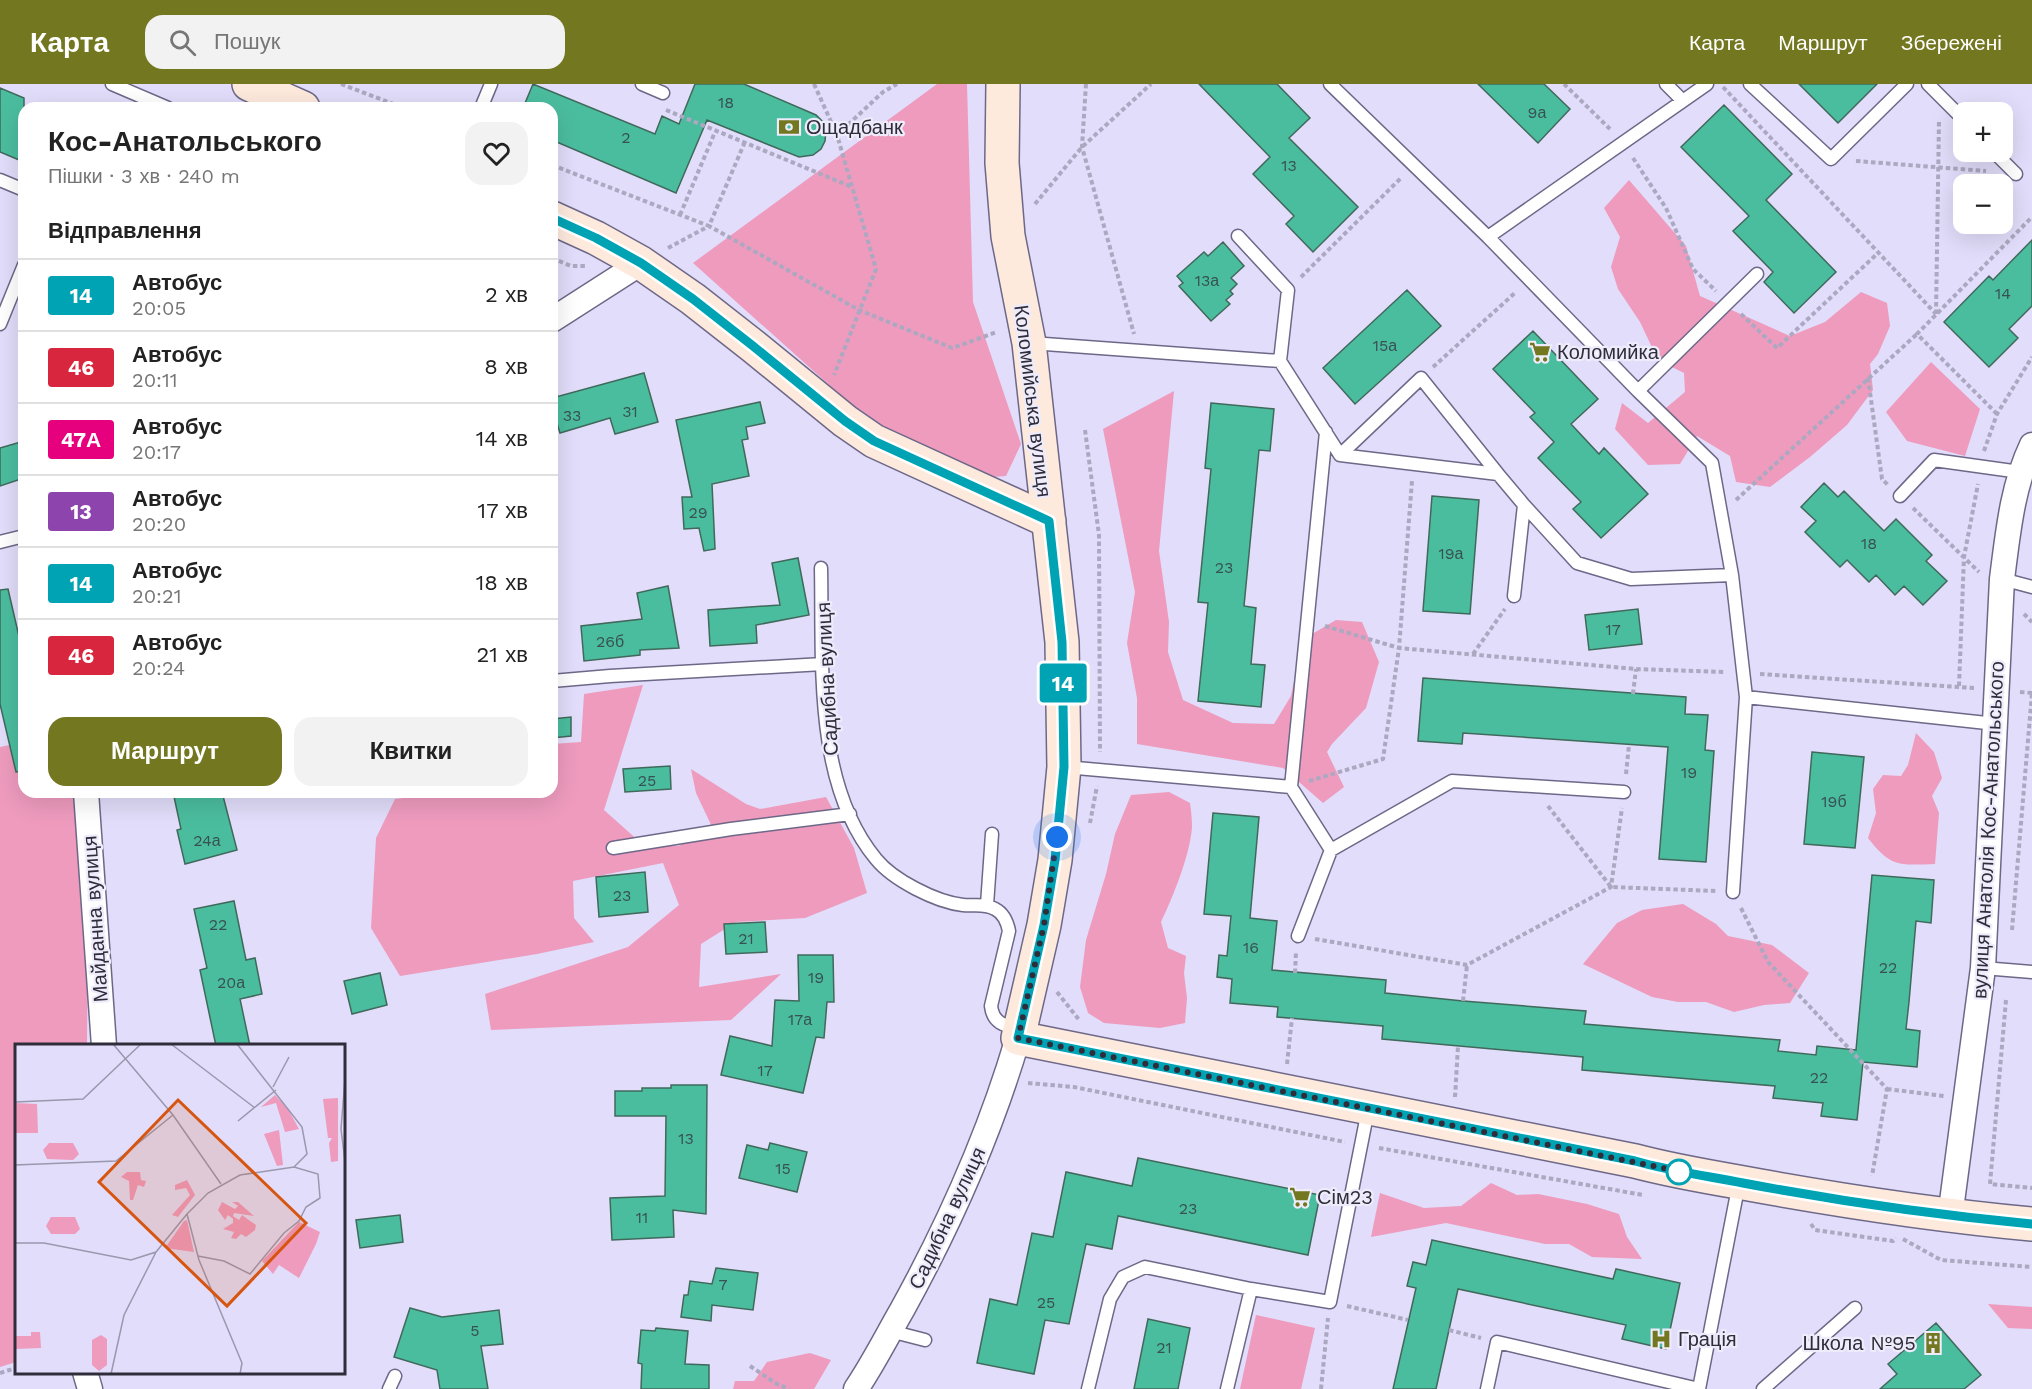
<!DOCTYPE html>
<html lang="uk">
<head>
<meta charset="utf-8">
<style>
  body { margin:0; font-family:"Work Sans",sans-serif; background:#f2f2f2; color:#222; height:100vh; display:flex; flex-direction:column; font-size:22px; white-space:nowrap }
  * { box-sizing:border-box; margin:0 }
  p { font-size:20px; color:#767676 }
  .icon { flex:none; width:33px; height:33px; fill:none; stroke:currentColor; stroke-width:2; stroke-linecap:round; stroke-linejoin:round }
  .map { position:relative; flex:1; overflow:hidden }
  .drawer { position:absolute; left:18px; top:18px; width:540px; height:696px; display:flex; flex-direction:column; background:#fff; border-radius:18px; box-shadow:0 6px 24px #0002 }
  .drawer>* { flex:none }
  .badge { padding:0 12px; border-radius:4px; font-size:21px; line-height:39px }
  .tools { position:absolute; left:1953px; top:18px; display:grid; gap:12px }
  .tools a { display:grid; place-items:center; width:60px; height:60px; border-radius:12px; background:#fff; box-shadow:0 6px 24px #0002; font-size:30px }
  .you { position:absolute; width:30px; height:30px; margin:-15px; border:4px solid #fff; border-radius:50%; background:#1a73e8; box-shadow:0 0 0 9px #1a73e833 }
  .map>.badge { position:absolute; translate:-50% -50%; box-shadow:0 0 0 3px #fff }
  h2 { padding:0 30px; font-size:22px; line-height:54px }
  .round { display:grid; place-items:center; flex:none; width:63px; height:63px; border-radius:18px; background:#f2f2f2 }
  .summary { display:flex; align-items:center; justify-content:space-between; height:102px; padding:0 30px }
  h1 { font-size:28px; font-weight:800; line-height:45px }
  .cta { display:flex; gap:12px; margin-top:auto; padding:12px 30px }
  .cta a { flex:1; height:69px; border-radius:18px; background:#737720; color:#fff; font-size:24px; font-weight:800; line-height:69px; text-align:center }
  .cta a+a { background:#f2f2f2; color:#222 }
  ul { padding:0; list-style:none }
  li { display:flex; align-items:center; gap:18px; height:72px; padding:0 30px; border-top:2px solid #e0e0e0 }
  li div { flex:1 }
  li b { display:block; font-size:22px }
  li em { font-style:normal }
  li .badge { min-width:66px; font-weight:700; text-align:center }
  header { display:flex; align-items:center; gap:36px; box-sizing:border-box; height:84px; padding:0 30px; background:#737720; color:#fff }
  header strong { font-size:28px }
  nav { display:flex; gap:33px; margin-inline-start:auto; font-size:21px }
  .search { width:420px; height:54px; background:#f2f2f2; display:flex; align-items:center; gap:15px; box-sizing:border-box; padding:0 21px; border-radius:18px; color:#767676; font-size:22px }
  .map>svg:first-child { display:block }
  .green { fill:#ee9bbe }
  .building { fill:#4bbd9f; stroke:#40695c; stroke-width:1.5 }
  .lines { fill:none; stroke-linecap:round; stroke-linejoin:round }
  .lane-casing { stroke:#6d6888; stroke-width:15 }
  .street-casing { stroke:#6d6888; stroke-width:27 }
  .secondary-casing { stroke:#6d6888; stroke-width:36 }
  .path { stroke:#aca8c1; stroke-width:4; stroke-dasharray:4.5 3; stroke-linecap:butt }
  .lane { stroke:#fff; stroke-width:12 }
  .street { stroke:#fff; stroke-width:24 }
  .secondary { stroke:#feeadd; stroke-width:33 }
  .line-casing { stroke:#fff; stroke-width:14 }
  .line { stroke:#00a3b4; stroke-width:9 }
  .walk { stroke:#302d3b; stroke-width:6; stroke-dasharray:0 10.8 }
  .stop-dot { fill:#fff; stroke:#00a3b4; stroke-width:3 }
  .labels { text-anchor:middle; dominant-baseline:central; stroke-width:4.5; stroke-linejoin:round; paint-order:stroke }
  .number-label { font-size:16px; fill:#375154 }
  .poi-label { font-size:20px; fill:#302d3b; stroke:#eeecfb; text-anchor:start }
  .street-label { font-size:20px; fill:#302d3b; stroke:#eeecfb }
  .inset-road { fill:none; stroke:#9a97ae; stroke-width:1.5 }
  .view { fill:#d65511; fill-opacity:0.15; stroke:#d65511; stroke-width:3 }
  .inset-edge { fill:none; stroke:#302d3b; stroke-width:3 }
</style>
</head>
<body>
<header>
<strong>Карта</strong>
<div class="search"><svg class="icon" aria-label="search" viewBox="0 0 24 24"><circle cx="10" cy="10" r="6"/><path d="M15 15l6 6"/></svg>Пошук</div>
<nav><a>Карта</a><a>Маршрут</a><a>Збережені</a></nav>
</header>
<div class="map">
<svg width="2032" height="1305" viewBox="0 0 2032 1305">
  <rect width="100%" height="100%" fill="#e1ddfa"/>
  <!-- green -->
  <path class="green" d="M937,0h30l6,218 48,142 -15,32 -27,2 -103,-51 -183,-164z
    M1629,96l57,66 14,50 90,40 35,-14 36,-30 26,11 3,23 -12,28 -8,10 3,26 -26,35 -37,32 -40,30 -34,-5 -6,-26 -33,-20 -17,28 -32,1 -33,-36 7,-26 26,20 37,-31 -1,-19 -26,-13 -18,-38 -22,-33 -7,-22 9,-30 -16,-29z
    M1931,278l49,47 -15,47 -58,-15 -21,-29z
    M1174,307l-15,160 10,71 -1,30 15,48 50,23 41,1 17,-28 11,-56 34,-20 26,2 17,40 -13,46 -34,36 -5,8 17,35 -21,16 -40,-35 -146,-24v-46l-10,-55 8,-51 -32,-163z
    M643,601l-39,125 37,33 37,3 36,-15 -18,-38 -5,-24 55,35 14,5 66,-12 28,51 13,45 -62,25 -69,4 -35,22 -2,43 82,-13 -50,46 -240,10 -6,-36 143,-47 51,-42 -16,-42 -90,18 1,37 20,24 -57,12 -137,22 -29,-48 5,-90 19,-39 57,-7h100v-48l29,-2 3,-48z
    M1916,649l18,19 8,26 -10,18 7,17 -4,51c-35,1 -44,4 -67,-26l8,-25 -3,-24 10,-14 18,1 7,-11z
    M24,658v50h53l11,125 -1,128 -71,1v316l-16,5v-620z
    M1169,708l21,11c1,7 2,16 2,24 -2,28 -19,70 -31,95l7,26 18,8 -2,17 3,25 -2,25 -25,5 -56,-5 -16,-10 -8,-26 6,-47 20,-66 9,-40 16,-39z
    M1683,820l33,20 12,12 44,9 37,28 -19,30 -26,2 -30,7 -28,-10h-28l-26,-5 -69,-33 34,-41 25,-13z
    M1491,1099l26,12 21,-1 49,10 32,10 8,23 15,22 -50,-2 -23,-13h-24l-99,-21 -75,14 9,-44 44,15 37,-2z
    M1988,1220l44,3v22l-24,-1z
    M1256,1231l59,13 -14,61h-61z
    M810,1269l21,7 -17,29h-81l2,-8h19l13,-19z"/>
  <!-- building -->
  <path class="building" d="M533,0l122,50 7,-18 17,8 16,-40h49l72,31 7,7 3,9 -1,10 -4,8 -8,6 -14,2 -92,-37 -31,73 -124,-53v-32h-29z
    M1199,0h78l33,34 -21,20 69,69 -45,45 -27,-28 8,-8 -41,-42 17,-17z
    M1478,0h66l26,25 -32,34z
    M1799,0h78l-39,39z
    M0,4l24,10v64l-24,-10z
    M1724,21l68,69 -26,26 70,72 -42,41 -30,-31 9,-10 -40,-41 16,-15 -68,-69z
    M2032,156v66l-23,23 9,9 -29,29 -45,-45 45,-46 4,4z
    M1223,158l21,24 -13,12 6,6 -7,7 3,3 -7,6 4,4 -19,17 -32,-35 4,-3 -6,-7 27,-24 4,4z
    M1407,206l34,36 -86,78 -32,-36z
    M1533,247l65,68 -27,25 28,30 5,-6 44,46 -47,44 -28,-29 8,-7 -43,-44 16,-16 -24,-25 5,-4 -42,-44z
    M644,289l14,49 -43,12 -5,-16 -50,15 -8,-26v-9z
    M760,318l5,21 -19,4 2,12 -6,1 7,36 -37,8 3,65 -11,2 -5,-23 -15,1 -2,-32h10l-16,-77z
    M1211,319l63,6 -4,42 -11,-1 -15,156 12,2 -5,56 14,1 -4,42 -63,-6 10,-98 -10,-1 13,-133 -6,-1z
    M24,357v37l-24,8v-38z
    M1824,399l14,14 6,-6 40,40 12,-12 36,36 -6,6 21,20 -24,24 -19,-19 -9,9 -19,-20 -7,7 -22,-22 -7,7 -35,-35 11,-11 -15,-14z
    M1432,412l47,4 -9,114 -47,-3z
    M798,474l11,57 -53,10 1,18 -47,3 -2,-36 72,-5 -8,-42z
    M668,502l11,62 -39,2v5l-56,6 -3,-35 61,-7 -5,-26z
    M8,505l16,69v113l-8,1 -16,-68v-114z
    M1638,525l4,35 -53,6 -4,-35z
    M1423,594l263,19 -1,17 23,1 -3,35 9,1 -8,111 -47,-3 9,-112 -205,-14 -1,11 -44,-3z
    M571,633v19l-19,2v-19z
    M1812,668l52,5 -9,91 -51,-4z
    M670,682l1,23 -46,3 -2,-23z
    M173,708h49l15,58 -52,14 -8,-34 4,-1z
    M1213,729l46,4 -9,101 27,3 -5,49 114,10 -1,13 78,8 123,10 -2,13 196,16 -2,11 38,4 1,-9 39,4 16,-175 62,5 -3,43 -15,-2 -7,81 -3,27 14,2 -3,36 -54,-5 -6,58 -36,-4 2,-13 -50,-5 2,-12 -193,-16 1,-13 -201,-18 1,-13 -106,-9 1,-10 -48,-4 2,-24 -15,-2 2,-22 8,1 4,-40 -27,-2z
    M645,788l3,40 -49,5 -3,-40z
    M234,817l12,59 9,-2 7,36 -22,5 10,47h-34l-16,-76 7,-2 -13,-59z
    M765,838l2,30 -41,2 -2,-30z
    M798,871h35l1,47h-7l-3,36 -8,-1 -13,56 -82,-18 9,-39 42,10 3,-46 24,1z
    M380,889l7,32 -35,9 -8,-33z
    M671,1001h36l-1,129 -33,-4 1,27 -62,3 -2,-42 55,-2 1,-80h-51v-25h27v-3h29z
    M770,1059l37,9 -10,40 -58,-14 8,-33 21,5z
    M1138,1074l182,37 -12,60 -190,-39 -6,33 -26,-5 -17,80 -24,-4 -11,54 -57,-11 13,-64 27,6 15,-72 21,4 13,-65 66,14z
    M400,1131l3,27 -43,6 -4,-28z
    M1432,1156l181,39 3,-10 64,14 -14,66 -44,-10 4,-14 -168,-36 -22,100h-43l23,-101 -9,-2 6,-24 13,3z
    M716,1184l42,5 -5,37 -41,-5 -1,16 -30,-4 3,-22h4l2,-14 22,3z
    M410,1224l32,9 57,-7 4,34 -22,2 7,43h-48l-3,-19 -43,-13z
    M1148,1235l42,9 -12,61h-44z
    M1936,1239l45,52 -17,14h-84l17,-15 -9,-10z
    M656,1244l32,3 -3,33 24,1v24h-68l1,-25 -4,-1 3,-33 14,1z"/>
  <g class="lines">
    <defs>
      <path id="lane" d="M112,0l56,24
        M642,0l21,9
        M1330,0l158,153 150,154 74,72 20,112 14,122 250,27
        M1666,0l17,17
        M1750,0l81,75 76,-75
        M1928,0l36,36
        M481,24l10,-24
        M1994,68l22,22
        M0,96l24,10
        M1238,152l50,54 -8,71
        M1488,153l219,-153
        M0,240l24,-59
        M1031,259l249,18 60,94 158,19 26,31 53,58 54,16 101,-4
        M1638,307l119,-117
        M1340,371l81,-77 77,96
        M1900,412l34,-36 86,12
        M0,458l24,-6
        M821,484c2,93 -8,215 55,291 17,21 60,43 87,46 11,1 22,-2 32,4 8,4 12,12 14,22l-18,75c2,17 13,20 28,22
        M2002,495l30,8
        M1514,512l10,-91
        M552,597l58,-5 213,-12
        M1065,683l226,20 40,63 121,-69 172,11
        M1291,703l35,-355
        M613,764l118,-19 119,-15
        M1733,808l13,-195
        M987,821l5,-71
        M1298,852l33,-86
        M1983,884l49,4
        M890,1247l35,9
        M389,1305l6,-13
        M1088,1305l22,-90 13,-22 22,-10 106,22 79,13 38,-192
        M1227,1305l24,-100
        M1487,1305l10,-47 202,47
        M1699,1305l40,-206
        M1763,1305l92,-81"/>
      <path id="street" d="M552,236l89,-57
        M86,708l18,254
        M1950,1133l33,-249 19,-389c6,-46 10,-92 30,-134
        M85,1288l5,17
        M856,1305c17,-25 31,-53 46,-79 48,-87 88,-177 116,-272"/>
      <path id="secondary" d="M249,0l54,24
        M1003,0l-1,79 6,73 21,107 33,299 2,125 -9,93 -11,65 -26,113 617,123c34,9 68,15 103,21 98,18 195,33 294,42
        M552,134l44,20 45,25 52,36 60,47 92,75 29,20 175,80"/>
    </defs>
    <!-- lane casing -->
    <use href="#lane" class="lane-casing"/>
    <!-- street casing -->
    <use href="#street" class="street-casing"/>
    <!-- secondary casing -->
    <use href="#secondary" class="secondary-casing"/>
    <!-- path -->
    <path class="path" d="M341,0l63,24
      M814,0l23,51 39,134 -42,106
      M1086,0l-4,63 52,187
      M1564,0l46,45
      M1723,3l213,227
      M666,26l186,77
      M837,51l46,-43 14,-8
      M1633,74l33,50 27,61 23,22
      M1856,77l130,10
      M552,81l157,61 35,-82
      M1035,120l47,-57 69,-63
      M680,131l35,-83
      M668,164l41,-22 150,84 93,38 45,-16
      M552,174l19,8h14
      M1301,193l101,-100
      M1741,230l36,34 101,-95
      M1936,230l3,-194
      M1433,283l83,-75
      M1868,294l14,101 6,6
      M1997,330l-80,-80 115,-117
      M1085,346l14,105 1,217
      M1984,367l13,-37 35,-57
      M1736,416l181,-166
      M1913,424l66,64
      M2024,530l8,8
      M1325,542l74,22 13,-167
      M1473,570l32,-45
      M1760,590l214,14
      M1959,602l5,-129 14,-73
      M2020,608l12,1
      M1633,610l3,-25
      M1626,690l3,-29
      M1309,697l74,-22 16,-111 237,21 90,3
      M1548,722l63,81 105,4
      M1090,739l7,-37
      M1741,824l27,54 119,127 -15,87
      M2012,846l20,-237
      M1315,855l152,26 144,-78 11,-79
      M1295,889l1,-21
      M1057,908l23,29
      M2006,916l-16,184 42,4
      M1463,917l4,-36
      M1287,980l5,-46
      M1028,999l46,4 271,55
      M1887,1005l57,7
      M1455,1013l3,-51
      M1379,1064l264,47
      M1811,1140l4,6 78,11 3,-3
      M1903,1155l38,21 91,7
      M1347,1222l61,14
      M1449,1246l32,8
      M750,1282l27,18 12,5
      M0,1289l16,-5
      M1321,1305l7,-71"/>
    <!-- lane -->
    <use href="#lane" class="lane"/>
    <!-- street -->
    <use href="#street" class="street"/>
    <!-- secondary -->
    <use href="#secondary" class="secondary"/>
  </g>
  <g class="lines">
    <defs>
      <path id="line" d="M552,134l44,20 45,25 52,36 60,47 92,75 29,20 175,80 13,121 2,125 -9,93 -11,65 -26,113 617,123c35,10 72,15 108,22 95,18 192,32 289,41"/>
    </defs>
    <!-- line casing -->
    <use href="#line" class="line-casing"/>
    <!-- line -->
    <use href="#line" class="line"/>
    <!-- walk -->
    <path class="walk" d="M1057,753l-13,88 -26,113 665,134h-4"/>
  </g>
  <!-- icons -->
  <defs>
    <symbol id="bank-bare" viewBox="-9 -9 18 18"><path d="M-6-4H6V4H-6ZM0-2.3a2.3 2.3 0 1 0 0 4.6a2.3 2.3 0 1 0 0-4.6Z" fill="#737720" stroke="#eeecfb" stroke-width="2.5" paint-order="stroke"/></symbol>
    <symbol id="supermarket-bare" viewBox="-9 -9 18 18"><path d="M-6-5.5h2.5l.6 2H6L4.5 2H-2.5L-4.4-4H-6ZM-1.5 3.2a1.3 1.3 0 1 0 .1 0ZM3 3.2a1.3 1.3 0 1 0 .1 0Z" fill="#737720" stroke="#eeecfb" stroke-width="2.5" paint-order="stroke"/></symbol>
    <symbol id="hospital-bare" viewBox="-9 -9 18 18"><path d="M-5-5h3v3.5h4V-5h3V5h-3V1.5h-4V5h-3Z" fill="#737720" stroke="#eeecfb" stroke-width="2.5" paint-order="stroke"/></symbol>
    <symbol id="building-bare" viewBox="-9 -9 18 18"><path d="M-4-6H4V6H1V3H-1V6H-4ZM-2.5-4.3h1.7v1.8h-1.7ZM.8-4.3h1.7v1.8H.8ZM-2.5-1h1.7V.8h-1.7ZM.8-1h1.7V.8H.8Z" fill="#737720" stroke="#eeecfb" stroke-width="2.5" paint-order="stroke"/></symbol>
  </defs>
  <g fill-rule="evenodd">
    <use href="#bank-bare" x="774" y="28" width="30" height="30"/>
    <use href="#supermarket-bare" x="1525" y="253" width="30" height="30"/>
    <use href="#supermarket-bare" x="1285" y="1098" width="30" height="30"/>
    <use href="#hospital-bare" x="1646" y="1240" width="30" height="30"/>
    <use href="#building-bare" x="1918" y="1244" width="30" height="30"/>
  </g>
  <!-- markers -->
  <circle class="stop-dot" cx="1679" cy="1088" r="12"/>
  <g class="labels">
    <!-- number labels -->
    <g class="number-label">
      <text x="726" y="18">18</text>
      <text x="1537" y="28">9а</text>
      <text x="626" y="53">2</text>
      <text x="1289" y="81">13</text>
      <text x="1207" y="196">13а</text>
      <text x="2003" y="209">14</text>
      <text x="1385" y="261">15а</text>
      <text x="630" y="327">31</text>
      <text x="572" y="331">33</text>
      <text x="698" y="428">29</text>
      <text x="1869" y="459">18</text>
      <text x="1451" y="469">19а</text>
      <text x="1224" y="483">23</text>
      <text x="1613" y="545">17</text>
      <text x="610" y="557">26б</text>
      <text x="1689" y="688">19</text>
      <text x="647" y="696">25</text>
      <text x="1834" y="717">19б</text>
      <text x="207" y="756">24а</text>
      <text x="622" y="811">23</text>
      <text x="218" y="840">22</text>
      <text x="746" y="854">21</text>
      <text x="1251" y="863">16</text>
      <text x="1888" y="883">22</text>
      <text x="816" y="893">19</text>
      <text x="231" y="898">20а</text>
      <text x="800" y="935">17а</text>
      <text x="765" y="986">17</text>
      <text x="1819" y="993">22</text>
      <text x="686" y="1054">13</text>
      <text x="783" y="1084">15</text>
      <text x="1188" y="1124">23</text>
      <text x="642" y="1133">11</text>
      <text x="723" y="1200">7</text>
      <text x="1046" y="1218">25</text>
      <text x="475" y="1246">5</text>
      <text x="1164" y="1263">21</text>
    </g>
    <!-- poi labels -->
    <g class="poi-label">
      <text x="806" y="43">Ощадбанк</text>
      <text x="1557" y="268">Коломийка</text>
      <text x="1317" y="1113">Сім23</text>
      <text x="1678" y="1255">Грація</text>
      <text x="1916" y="1259" text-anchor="end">Школа №95</text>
    </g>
    <!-- street labels -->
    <g class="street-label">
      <text transform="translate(1033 317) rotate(83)">Коломийська вулиця</text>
      <text transform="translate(827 595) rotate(-93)">Садибна вулиця</text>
      <text transform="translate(1988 746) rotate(-87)">вулиця Анатолія Кос-Анатольського</text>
      <text transform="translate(95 835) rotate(-94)">Майданна вулиця</text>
      <text transform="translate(947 1134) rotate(-65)">Садибна вулиця</text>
    </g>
  </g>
  <!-- overview -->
  <g transform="translate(15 960)">
    <rect width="330" height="330" fill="#e1ddfa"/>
    <path d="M260,51l13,14 11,20 -14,3 -9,-29 -15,4zM323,54v63l-7,1 -2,-19 3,-5h-4l-5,-39zM0,59l22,1 1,29h-23zM264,86l4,35 -6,1 -13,-32zM34,99h24l6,11 -6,6 -26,-1 -4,-9zM112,128h13l1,8 5,1 -2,6 -6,-2 -5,15h-3l-1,-19 -8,-4zM172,136l8,15 -17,22 -6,-2 18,-20 -4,-7 -11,2v-5zM207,158l13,7 3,-3 -6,-4h6l16,14 -20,-3 -1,3 6,4 3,-5 4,3 10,7 -1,5 -9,7 -5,-3 -5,5 -5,-1 3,-6 -11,-3 10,-6v-4l-5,-4 -3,5 -7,-10zM36,173h24l5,12 -5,5h-24l-5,-8zM172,176l7,32 -29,-4 19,-27zM284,178l21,10 -4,12 -17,34 -20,-13 -6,9 -11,-13zM16,288h9l1,16 -26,1v-13h16zM86,291l6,4v26l-8,6 -7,-6v-25z" fill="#ee9bbe"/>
    <path class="inset-road" d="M98,0l60,71 48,69M156,0l84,64M222,0l65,83 5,27 -13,13M330,36l-4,49 4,32M258,43l16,-30M0,58l68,-3 58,-55M223,77l38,-31M0,121l101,-4 57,-46M172,170l21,-21 32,-18 54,-8 24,7 2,24 -14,9 -7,14 -15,12 -34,41 -26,-13 -26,-5M172,170l12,46 43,103 -2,11M0,199h29l87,17 25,-8 31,-38M96,330l13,-59 32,-63"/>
    <path class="view" d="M163,56l128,123 -79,83 -128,-124z"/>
    <rect width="330" height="330" class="inset-edge"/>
  </g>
</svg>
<div class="tools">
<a>+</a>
<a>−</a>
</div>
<div class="you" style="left:1057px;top:753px"></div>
<b class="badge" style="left:1063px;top:599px;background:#00a3b4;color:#fff">14</b>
<section class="drawer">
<div class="summary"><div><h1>Кос-Анатольського</h1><p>Пішки · 3 хв · 240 m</p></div><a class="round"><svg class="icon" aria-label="heart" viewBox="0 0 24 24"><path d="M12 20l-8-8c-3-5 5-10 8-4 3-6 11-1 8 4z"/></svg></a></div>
<h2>Відправлення</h2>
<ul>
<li><span class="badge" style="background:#00a3b4;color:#fff">14</span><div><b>Автобус</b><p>20:05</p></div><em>2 хв</em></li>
<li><span class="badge" style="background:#d7263d;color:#fff">46</span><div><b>Автобус</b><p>20:11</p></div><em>8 хв</em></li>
<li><span class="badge" style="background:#e6007e;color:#fff">47А</span><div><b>Автобус</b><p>20:17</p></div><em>14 хв</em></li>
<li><span class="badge" style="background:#8e44ad;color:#fff">13</span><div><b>Автобус</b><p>20:20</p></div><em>17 хв</em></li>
<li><span class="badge" style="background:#00a3b4;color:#fff">14</span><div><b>Автобус</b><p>20:21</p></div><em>18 хв</em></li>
<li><span class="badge" style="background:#d7263d;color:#fff">46</span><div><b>Автобус</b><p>20:24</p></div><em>21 хв</em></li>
</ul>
<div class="cta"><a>Маршрут</a><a>Квитки</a></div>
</section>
</div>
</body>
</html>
